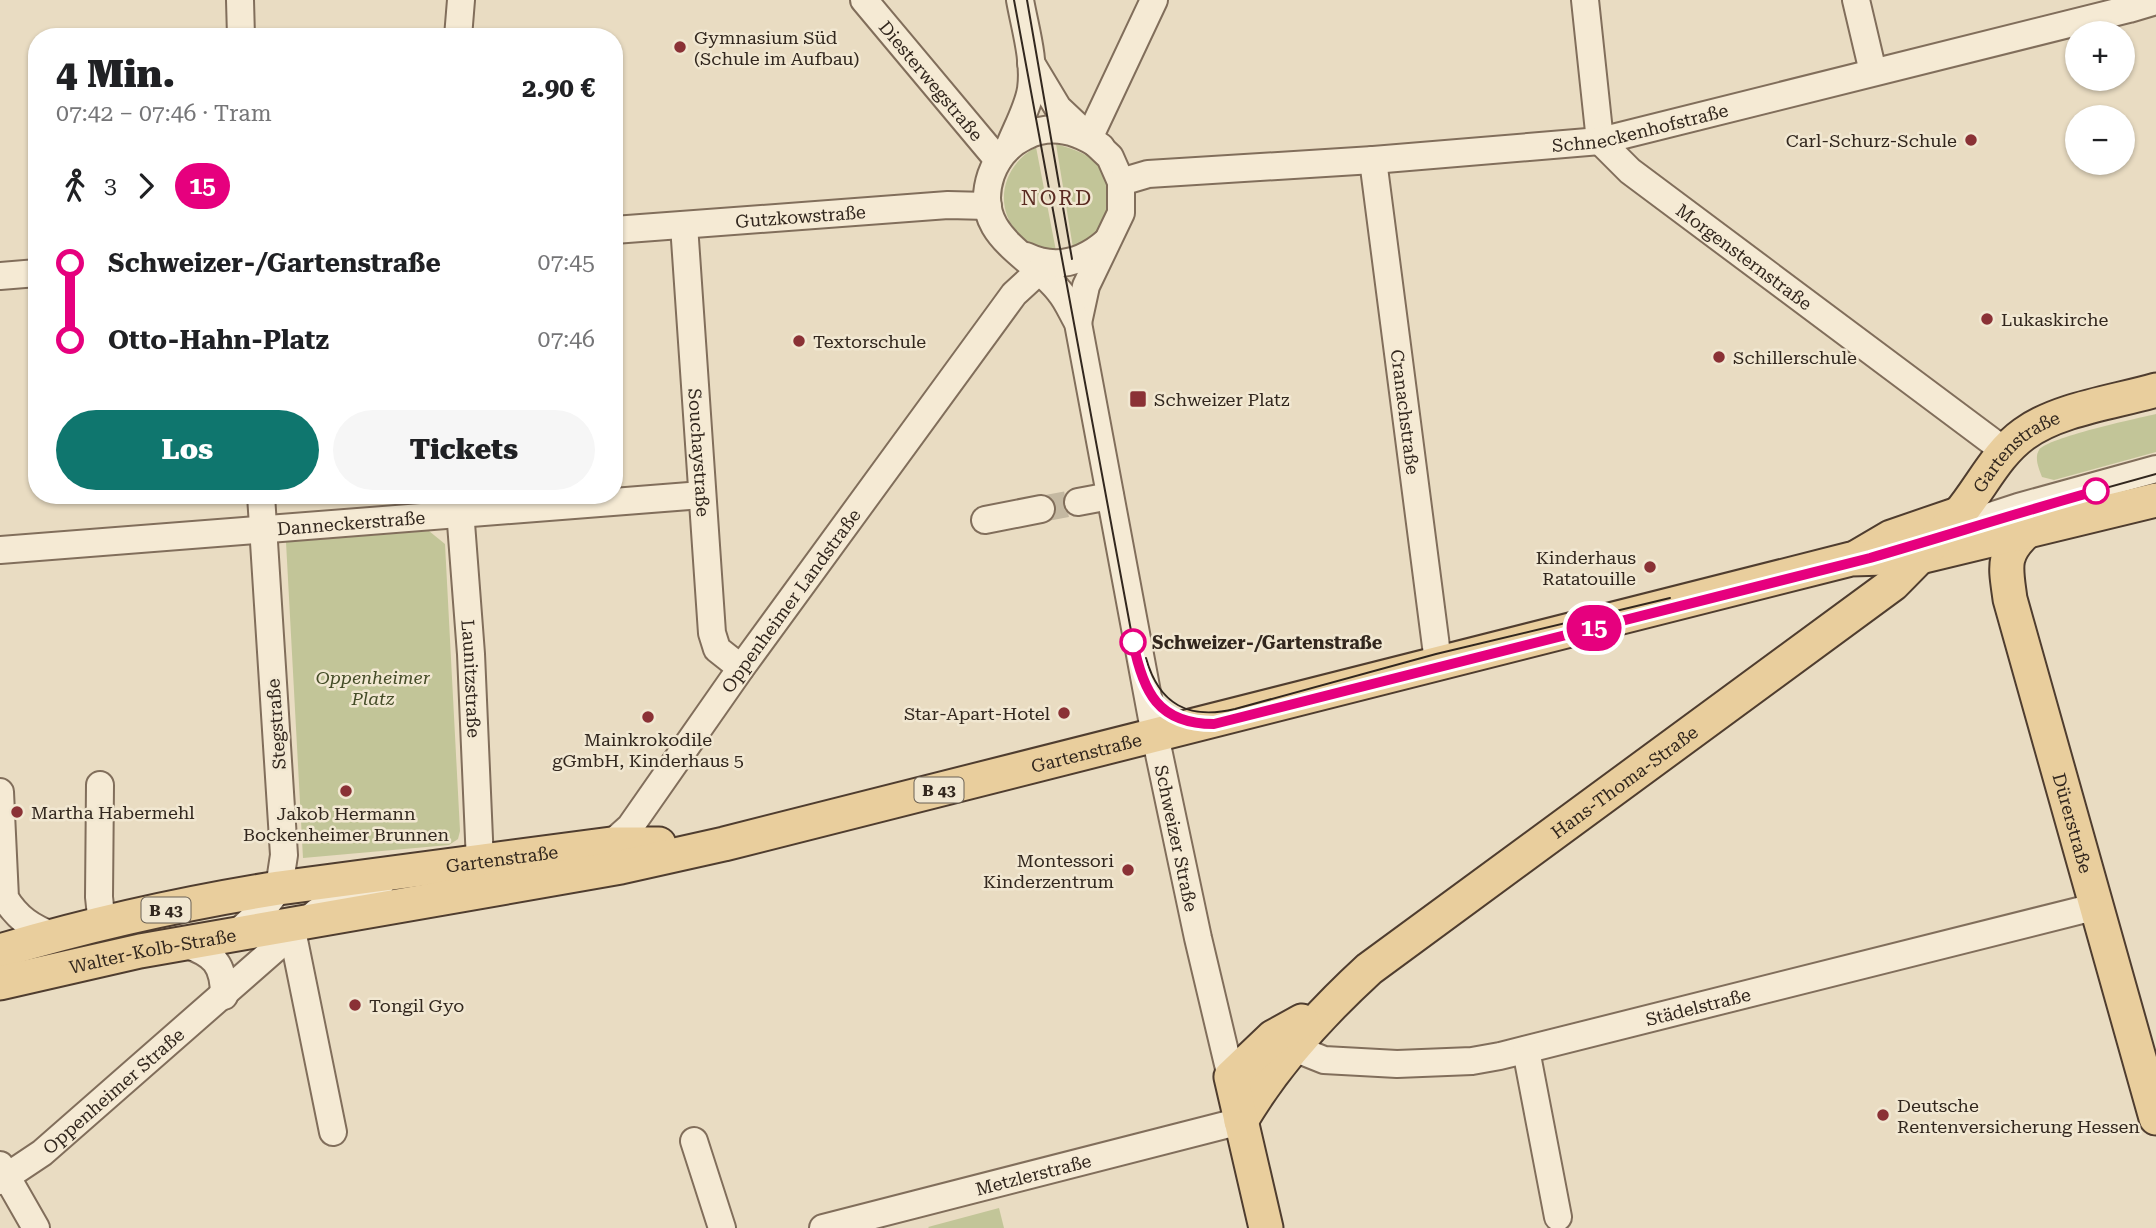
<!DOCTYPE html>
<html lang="de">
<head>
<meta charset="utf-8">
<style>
  body { margin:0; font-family:"Roboto Serif",serif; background:#f6f6f6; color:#202124; height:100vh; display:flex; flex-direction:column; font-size:26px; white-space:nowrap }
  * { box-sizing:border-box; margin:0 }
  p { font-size:23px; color:#757577 }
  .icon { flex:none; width:38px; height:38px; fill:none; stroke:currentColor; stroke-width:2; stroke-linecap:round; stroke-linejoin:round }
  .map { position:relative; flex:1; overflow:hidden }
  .panel { position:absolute; left:28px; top:28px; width:595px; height:476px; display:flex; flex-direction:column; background:#fff; border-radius:28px; box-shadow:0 2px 5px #0004 }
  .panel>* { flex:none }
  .badge { padding:0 14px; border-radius:23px; font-size:24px; line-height:46px }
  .fabs { position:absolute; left:2065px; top:21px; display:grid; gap:14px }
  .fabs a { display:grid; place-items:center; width:70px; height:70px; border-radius:50%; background:#fff; box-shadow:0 2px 5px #0004; font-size:35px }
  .map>.badge { position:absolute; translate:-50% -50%; box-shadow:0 0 0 4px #fff }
  .legs { display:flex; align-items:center; gap:10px; height:77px; padding:0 28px; font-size:23px }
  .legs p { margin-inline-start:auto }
  .head { display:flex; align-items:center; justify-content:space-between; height:119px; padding:0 28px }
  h1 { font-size:38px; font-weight:800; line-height:52px }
  .button { display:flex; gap:14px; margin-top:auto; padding:14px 28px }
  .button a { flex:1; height:80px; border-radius:42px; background:#0f766e; color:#fff; font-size:28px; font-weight:800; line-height:80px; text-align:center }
  .button a+a { background:#f6f6f6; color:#202124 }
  ul { padding:0 28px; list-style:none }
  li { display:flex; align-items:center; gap:24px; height:77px; font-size:26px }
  li i { display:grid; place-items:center; width:10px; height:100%; margin:0 9px; background:currentColor }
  li i::after { content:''; width:18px; height:18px; margin:-9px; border:5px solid; border-radius:50%; background:#fff }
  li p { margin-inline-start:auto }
  li:first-child i { background:linear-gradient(#0000 50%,currentColor 0) }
  li:last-child i { background:linear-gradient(currentColor 50%,#0000 0) }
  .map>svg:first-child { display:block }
  .green { fill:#c2c598 }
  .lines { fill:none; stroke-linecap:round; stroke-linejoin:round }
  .minor-tunnel { stroke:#c4b8a1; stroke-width:26; stroke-dasharray:26 13; stroke-linecap:butt }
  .minor-casing { stroke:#816e5b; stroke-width:30 }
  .major-casing { stroke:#4f3d2f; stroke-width:37 }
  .minor { stroke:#f5ead4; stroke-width:26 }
  .major { stroke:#e9ce9d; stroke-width:33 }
  .tram { stroke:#32271e; stroke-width:2 }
  .line-1-casing { stroke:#fff; stroke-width:16 }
  .line-1 { stroke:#e6007e; stroke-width:10 }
  .poi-dot { fill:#8a3135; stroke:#f1e7d1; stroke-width:2.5 }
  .stop-1-dot { fill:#fff; stroke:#e6007e; stroke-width:3.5 }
  .labels { text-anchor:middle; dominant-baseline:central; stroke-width:5; stroke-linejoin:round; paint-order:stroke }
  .shield { fill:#f1e7d1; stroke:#6b6154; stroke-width:2 }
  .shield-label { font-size:16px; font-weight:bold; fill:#32271e }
  .poi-label { font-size:18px; fill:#32271e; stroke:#f1e7d1; text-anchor:start }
  .street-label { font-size:18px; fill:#32271e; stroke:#f1e7d1 }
  .stop-label { font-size:18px; font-weight:bold; fill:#32271e; stroke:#f1e7d1; text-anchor:start }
  .park-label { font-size:18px; font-style:italic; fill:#444c27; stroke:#f1e7d1 }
  .quarter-label { font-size:21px; letter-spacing:2px; fill:#5a2b22; stroke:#f1e7d1 }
</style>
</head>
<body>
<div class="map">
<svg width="2156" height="1228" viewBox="0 0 2156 1228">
  <rect width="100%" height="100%" fill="#e9dcc2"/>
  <!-- green -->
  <path class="green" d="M1056,144c17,5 37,11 48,25 24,31 0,66 -31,79z
    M1036,147l20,104c-59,-7 -71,-75 -20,-104z
    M2156,414v38l-102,28 -12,-3c-3,-8 -8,-19 -3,-27 7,-12 99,-32 117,-36z
    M429,531l16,13 15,287 -2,8 -9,6 -146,13 -17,-316z
    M999,1208l5,20h-75l-1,-1z"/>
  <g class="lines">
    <!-- minor-tunnel -->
    <path class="minor-tunnel" d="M1041,509l37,-7"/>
    <defs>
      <g id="minor">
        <path d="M240,0l1,37"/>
        <path id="s1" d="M864,0l134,160"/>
        <path id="s2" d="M1585,0l15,141 30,30 376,281"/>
        <path d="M1856,0l17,72"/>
        <path d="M458,37l3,-37"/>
        <path d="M1031,63l27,45 52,49 11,25v31l-35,73 -8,37"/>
        <path d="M1090,136l64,-136"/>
        <path d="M1009,147c7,-18 19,-39 22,-58 4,-29 -6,-61 -11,-89"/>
        <path id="s3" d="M1101,147c-23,-16 -49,-24 -75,-11 -17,8 -29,22 -35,39 -20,60 38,78 68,116 8,9 13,22 19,32l77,412 43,203 33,139"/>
        <path id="s4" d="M1373,160l65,502"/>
        <path id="s5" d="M1121,182l27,-8 225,-14 227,-19 529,-132 27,-8"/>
        <path id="s6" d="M684,225l28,408 5,16 24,19"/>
        <path id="s7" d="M614,230l334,-25 40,1"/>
        <path d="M1026,256c29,14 56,7 80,-14"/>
        <path d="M0,276l37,-3"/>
        <path id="s8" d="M459,497l12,157 9,208"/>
        <path d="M1078,502l32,-6"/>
        <path d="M985,520l56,-11"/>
        <path d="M1942,532l76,-25 138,-38"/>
        <path id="s9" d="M0,550l702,-55"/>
        <path d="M100,785l-1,112 3,28"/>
        <path d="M0,792l5,106c12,20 27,30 49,38"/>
        <path id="s10" d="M603,848l8,-4 19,-17 111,-159 273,-374 25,-23"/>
        <path d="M235,935l28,-26 16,-21 5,-33 -23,-360"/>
        <path d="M293,935l40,197"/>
        <path d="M185,944c29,10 39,20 39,52"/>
        <path id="s11" d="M1294,1048l30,12 73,4 75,-3 28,-5 598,-150"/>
        <path d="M1526,1050l32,167"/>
        <path d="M694,1141l28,87"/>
        <path d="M0,1165l36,63"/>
        <path id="s12" d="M0,1181l42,-28 275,-241 15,-10 48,-17"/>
        <path id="s13" d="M823,1228l418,-107"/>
      </g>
      <g id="major">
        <path id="s14" d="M2026,532c-25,23 -20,36 -16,67l146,519"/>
        <path d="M1857,557l34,-20 67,-23"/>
        <path id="s15" d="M0,951c91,-27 185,-48 279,-63l332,-44h48"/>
        <path id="s16" d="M0,983l140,-32 481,-84 103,-23 1127,-285 69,-2 236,-57"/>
        <path id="s17" d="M1241,1121c34,-58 79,-107 128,-152l524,-385c23,-23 46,-46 66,-70 22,-26 37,-60 65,-80 34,-25 91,-32 132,-44"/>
        <path d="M1266,1228l-35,-151 42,-40 29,-16"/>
      </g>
    </defs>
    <!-- minor casing -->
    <use href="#minor" class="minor-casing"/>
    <!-- major casing -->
    <use href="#major" class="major-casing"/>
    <!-- minor -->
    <use href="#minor" class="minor"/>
    <!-- major -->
    <use href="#major" class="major"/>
    <!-- tram -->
    <path class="tram" d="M1014,0l123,663c12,48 44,66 92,58l641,-163 68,-20 53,-18 165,-46
      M1027,0l45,259
      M1146,658c13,47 43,62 89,51l201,-55 234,-56"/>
  </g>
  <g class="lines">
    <defs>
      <path id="line-1" d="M1133,642c10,50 25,82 81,82l656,-166c76,-22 150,-46 226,-67"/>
    </defs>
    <!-- line-1 casing -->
    <use href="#line-1" class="line-1-casing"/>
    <!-- line-1 -->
    <use href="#line-1" class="line-1"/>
  </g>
  <!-- markers -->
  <g class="poi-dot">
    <circle cx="680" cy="47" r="7"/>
    <circle cx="1971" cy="140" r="7"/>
    <circle cx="1987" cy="319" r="7"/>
    <circle cx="799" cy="341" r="7"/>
    <circle cx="1719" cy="357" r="7"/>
    <rect x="1129" y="390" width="18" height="18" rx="3.5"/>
    <circle cx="1650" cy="567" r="7"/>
    <circle cx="1064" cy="713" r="7"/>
    <circle cx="648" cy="717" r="7"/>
    <circle cx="346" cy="791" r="7"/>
    <circle cx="17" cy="812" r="7"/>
    <circle cx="1128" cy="870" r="7"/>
    <circle cx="355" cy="1005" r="7"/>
    <circle cx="1883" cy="1115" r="7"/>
  </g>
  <g class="stop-1-dot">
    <circle cx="2096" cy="491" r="12"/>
    <circle cx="1133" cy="642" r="12"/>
  </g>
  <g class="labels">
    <!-- shield labels -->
    <g class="shield">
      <rect x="914.5" y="777.5" width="49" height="25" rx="5"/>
      <rect x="141.5" y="897.5" width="49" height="25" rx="5"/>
    </g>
    <g class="shield-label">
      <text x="939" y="790">B 43</text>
      <text x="166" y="910">B 43</text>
    </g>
    <!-- poi labels -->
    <g class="poi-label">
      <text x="694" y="37">Gymnasium Süd<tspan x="694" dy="21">(Schule im Aufbau)</tspan></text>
      <text x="1957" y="140" text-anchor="end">Carl-Schurz-Schule</text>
      <text x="2001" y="319">Lukaskirche</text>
      <text x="813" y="341">Textorschule</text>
      <text x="1733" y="357">Schillerschule</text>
      <text x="1154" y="399">Schweizer Platz</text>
      <text x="1636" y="557" text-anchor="end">Kinderhaus<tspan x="1636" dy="21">Ratatouille</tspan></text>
      <text x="1050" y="713" text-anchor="end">Star-Apart-Hotel</text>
      <text x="648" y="739" text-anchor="middle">Mainkrokodile<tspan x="648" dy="21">gGmbH, Kinderhaus 5</tspan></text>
      <text x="31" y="812">Martha Habermehl</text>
      <text x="346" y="813" text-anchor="middle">Jakob Hermann<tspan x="346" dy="21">Bockenheimer Brunnen</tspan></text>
      <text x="1114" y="860" text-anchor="end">Montessori<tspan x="1114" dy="21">Kinderzentrum</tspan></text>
      <text x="369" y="1005">Tongil Gyo</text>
      <text x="1897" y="1105">Deutsche<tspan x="1897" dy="21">Rentenversicherung Hessen</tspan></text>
    </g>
    <!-- street labels -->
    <g class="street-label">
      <text stroke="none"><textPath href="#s1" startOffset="105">Diesterwegstraße</textPath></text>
      <text stroke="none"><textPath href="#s5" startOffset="523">Schneckenhofstraße</textPath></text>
      <text stroke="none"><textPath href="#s7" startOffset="187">Gutzkowstraße</textPath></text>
      <text stroke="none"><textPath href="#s2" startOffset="327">Morgensternstraße</textPath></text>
      <text stroke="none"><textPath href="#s4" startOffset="254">Cranachstraße</textPath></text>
      <text stroke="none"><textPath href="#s6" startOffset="228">Souchaystraße</textPath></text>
      <text stroke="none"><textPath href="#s17" startOffset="1032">Gartenstraße</textPath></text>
      <text stroke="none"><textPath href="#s9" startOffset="352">Danneckerstraße</textPath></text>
      <text stroke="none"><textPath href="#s10" startOffset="312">Oppenheimer Landstraße</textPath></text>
      <text stroke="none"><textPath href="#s8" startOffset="182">Launitzstraße</textPath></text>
      <text transform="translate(276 724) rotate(-94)">Stegstraße</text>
      <text stroke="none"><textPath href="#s16" startOffset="1111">Gartenstraße</textPath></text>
      <text stroke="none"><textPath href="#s17" startOffset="516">Hans-Thoma-Straße</textPath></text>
      <text stroke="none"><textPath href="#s14" startOffset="306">Dürerstraße</textPath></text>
      <text stroke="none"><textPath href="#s3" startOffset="840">Schweizer Straße</textPath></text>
      <text stroke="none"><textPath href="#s15" startOffset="511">Gartenstraße</textPath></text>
      <text stroke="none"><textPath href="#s16" startOffset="156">Walter-Kolb-Straße</textPath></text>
      <text stroke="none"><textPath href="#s11" startOffset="413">Städelstraße</textPath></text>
      <text stroke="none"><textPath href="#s12" startOffset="145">Oppenheimer Straße</textPath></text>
      <text stroke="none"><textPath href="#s13" startOffset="217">Metzlerstraße</textPath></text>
    </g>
    <!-- stop labels -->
    <g class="stop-label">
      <text x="1152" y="642">Schweizer-/Gartenstraße</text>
    </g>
    <!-- park labels -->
    <g class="park-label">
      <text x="373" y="677">Oppenheimer<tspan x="373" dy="21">Platz</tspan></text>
    </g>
    <!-- quarter labels -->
    <g class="quarter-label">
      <text x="1057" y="198">NORD</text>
    </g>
  </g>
</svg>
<div class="fabs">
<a>+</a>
<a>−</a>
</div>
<b class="badge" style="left:1594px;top:628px;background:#e6007e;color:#fff">15</b>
<section class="panel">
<div class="head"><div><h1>4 Min.</h1><p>07:42 – 07:46 · Tram</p></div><b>2.90 €</b></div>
<div class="legs"><svg class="icon" aria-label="walk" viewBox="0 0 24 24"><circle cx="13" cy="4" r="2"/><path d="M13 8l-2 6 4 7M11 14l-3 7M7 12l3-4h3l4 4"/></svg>3<svg class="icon" aria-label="forward" viewBox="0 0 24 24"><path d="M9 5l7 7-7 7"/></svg><b class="badge" style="background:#e6007e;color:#fff">15</b></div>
<ul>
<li><i style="color:#e6007e"></i><b>Schweizer-/Gartenstraße</b><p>07:45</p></li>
<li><i style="color:#e6007e"></i><b>Otto-Hahn-Platz</b><p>07:46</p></li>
</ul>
<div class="button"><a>Los</a><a>Tickets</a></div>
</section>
</div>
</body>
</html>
